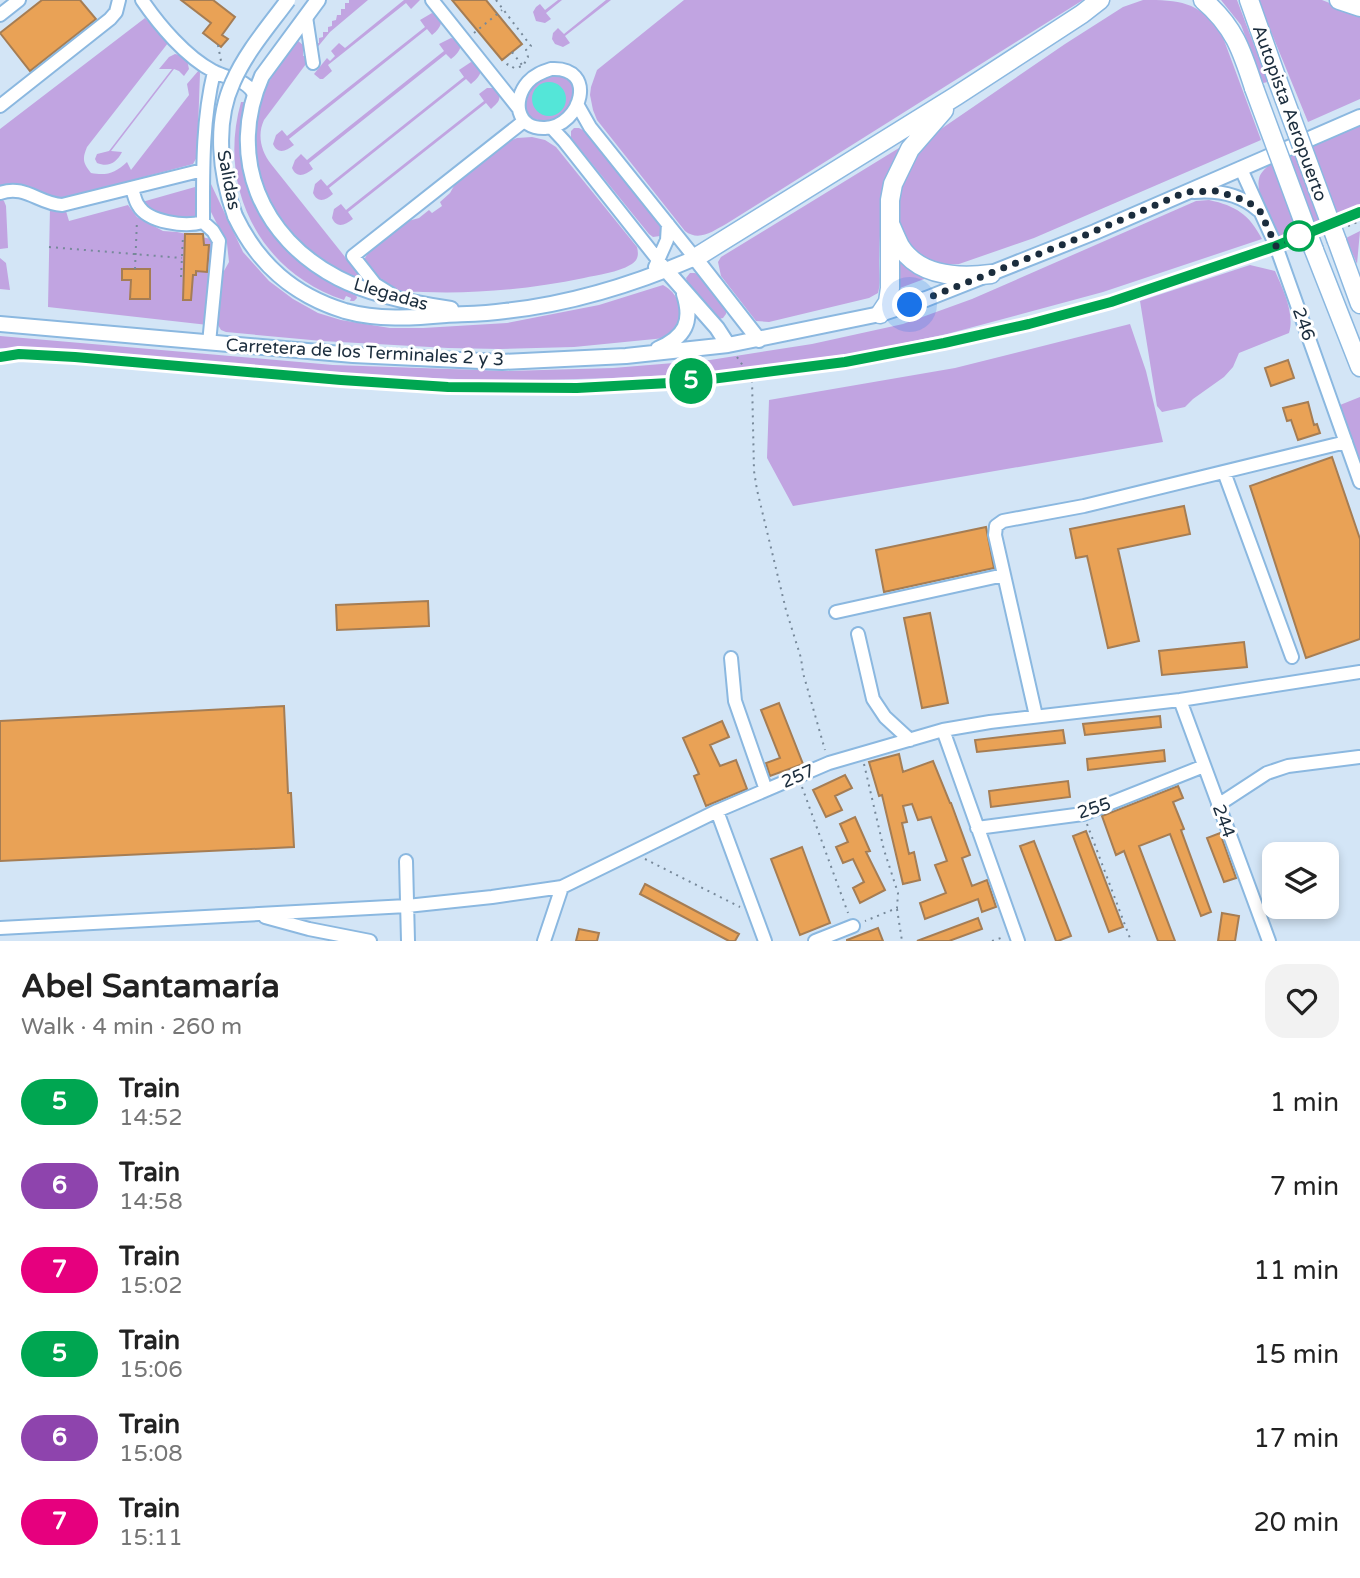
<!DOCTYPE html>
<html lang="en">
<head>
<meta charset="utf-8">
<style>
  body { margin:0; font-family:"Varela Round",sans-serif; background:#f2f2f2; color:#222; height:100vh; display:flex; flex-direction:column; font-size:26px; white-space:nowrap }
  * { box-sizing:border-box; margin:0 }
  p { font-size:23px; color:#767676 }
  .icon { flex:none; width:38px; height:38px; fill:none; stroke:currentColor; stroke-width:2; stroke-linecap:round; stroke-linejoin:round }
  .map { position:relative; height:941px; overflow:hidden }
  .drawer { display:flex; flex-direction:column; background:#fff; flex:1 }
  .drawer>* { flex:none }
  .badge { padding:0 14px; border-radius:23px; font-size:24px; line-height:46px }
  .tools { position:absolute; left:1262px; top:842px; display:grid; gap:14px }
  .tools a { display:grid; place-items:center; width:77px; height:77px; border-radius:14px; background:#fff; box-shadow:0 4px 10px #0003; font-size:35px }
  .you { position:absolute; width:35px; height:35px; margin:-18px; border:5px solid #fff; border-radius:50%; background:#1a73e8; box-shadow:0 0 0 10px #1a73e833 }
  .map>.badge { position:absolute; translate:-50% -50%; box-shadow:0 0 0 4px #fff }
  .round { display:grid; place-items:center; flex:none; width:74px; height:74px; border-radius:21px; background:#f2f2f2 }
  .overview { display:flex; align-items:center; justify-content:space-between; height:119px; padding:0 21px }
  h1 { font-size:33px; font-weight:800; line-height:52px }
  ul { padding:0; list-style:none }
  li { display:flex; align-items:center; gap:21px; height:84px; padding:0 21px }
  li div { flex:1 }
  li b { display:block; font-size:26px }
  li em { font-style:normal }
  li .badge { min-width:77px; font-weight:700; text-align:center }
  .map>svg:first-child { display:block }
  .green { fill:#c1a4e1 }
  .water { fill:#54e6d8 }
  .building { fill:#e9a256; stroke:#a57d54; stroke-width:2 }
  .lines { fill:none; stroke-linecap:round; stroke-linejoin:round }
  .minor-casing { stroke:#8bb8e0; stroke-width:16 }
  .major-casing { stroke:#8bb8e0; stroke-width:18 }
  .highway-casing { stroke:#8bb8e0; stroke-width:21 }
  .path { stroke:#77899a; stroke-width:2; stroke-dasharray:2 5; stroke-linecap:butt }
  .minor { stroke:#fff; stroke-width:12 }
  .major { stroke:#fff; stroke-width:14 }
  .highway { stroke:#fff; stroke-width:18 }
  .rail { stroke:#788a9b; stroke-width:3.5; stroke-dasharray:3.5 7; stroke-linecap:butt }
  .major-bridge-casing { stroke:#8bb8e0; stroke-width:18; stroke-linecap:butt }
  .highway-bridge-casing { stroke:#8bb8e0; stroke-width:21; stroke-linecap:butt }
  .major-bridge { stroke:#fff; stroke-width:14 }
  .highway-bridge { stroke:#fff; stroke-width:18 }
  .line-casing { stroke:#fff; stroke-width:16 }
  .line { stroke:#00a651; stroke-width:10 }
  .walk { stroke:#1b2d3d; stroke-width:7; stroke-dasharray:0 12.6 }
  .stop-dot { fill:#fff; stroke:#00a651; stroke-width:3.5 }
  .labels { text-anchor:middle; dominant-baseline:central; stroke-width:6; stroke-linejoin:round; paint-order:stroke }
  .street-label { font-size:18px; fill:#1b2d3d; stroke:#fff }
</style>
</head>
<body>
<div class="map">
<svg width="1360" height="941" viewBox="0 0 1360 941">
  <rect width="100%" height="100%" fill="#d3e5f6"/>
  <!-- green -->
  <path class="green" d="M349,0h19l-38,32 -14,17 -2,-5 5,-1v-5l4,-1v-5h5v-5l4,-1v-5l4,-1 1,-5h4v-6h4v-6h4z
    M404,0h16l-9,9 -5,-6 -78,62 4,6 -9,8h-3l-6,-5 13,-16 3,3 5,-5 -4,-5 8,-8 6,5z
    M558,0h4l-16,13 5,6 -6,4 -9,-2 -3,-9 3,-5 4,-3 5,6z
    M606,0h5l-46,36 5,7 -7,4 -8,-3 -3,-5 1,-6 5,-5 6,6z
    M684,0h399l-357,224c-13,7 -27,18 -41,7l-88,-111 -4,-10 -3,-15 1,-8 6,-17z
    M1143,0c37,0 54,1 78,32l40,108 -227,98 -75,26 -16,1 -22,-7 -18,-18 -7,-25 4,-28 15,-32 10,-13 13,-11 127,-87 58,-37z
    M1221,0h16l31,82 -5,1 -22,-58z
    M1258,0h64l38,15v84l-52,23z
    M432,13c15,4 9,15 0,22l-5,-6 -138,110 5,6c-8,6 -16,10 -21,-1l3,-9 6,-5 5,6 138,-109 -5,-7z
    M145,18l23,25 -81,104c-5,12 -4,16 4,26 16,3 24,0 36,-11l4,8 58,-75 -2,-11 12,-14 1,3 -3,84 -4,7 -136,36c-20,-10 -33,-19 -57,-14v-57z
    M451,38c16,3 9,14 0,21l-5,-5 -137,109 4,6c-8,6 -16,10 -21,-1l3,-8 6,-6 6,6 137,-109 -5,-7z
    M297,40l6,5v11h5l1,4 -45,60c-7,15 -3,31 7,44l90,113 -2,2c-67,-27 -118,-95 -101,-169 6,-27 24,-48 39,-70z
    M175,54l5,1 7,5 2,9 -5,7 -5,-5 -5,-2 -63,82 11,1c-5,10 -13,16 -25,11l-2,-4 2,-5 12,-3 63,-82h-13l10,-12z
    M471,62c17,4 9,15 0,22l-5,-5 -137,109 4,6c-7,6 -15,10 -20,-1l2,-9 6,-5 6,7 137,-109 -5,-7z
    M553,76l10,1 9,6c12,44 -61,51 -45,12 5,-11 15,-16 26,-19z
    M487,88h6l6,6c2,7 -3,10 -8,15l-5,-6 -138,109 5,7c-8,6 -16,10 -21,-1l2,-9 7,-5 5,6 138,-109 -5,-7z
    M241,102h3c-18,87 34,159 112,192l1,4 -3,3h-4l1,-3 -5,-2 -2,4c-85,-28 -127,-113 -103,-198z
    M1360,126v91l-81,32c-5,-15 -24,-57 -20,-70 1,-6 6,-10 10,-14z
    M574,128h5l4,2 78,95 2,7 -3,4 -7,1 -4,-3 -78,-96v-7z
    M532,137l13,3 11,7 81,100c2,8 1,14 -7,18 -11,7 -33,10 -46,13 -54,11 -106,16 -161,14 -10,-1 -23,1 -32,-3 -10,-5 -19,-19 -26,-27v-4l3,-5 40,-32 11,-3 10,-8 3,3 10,-7 -2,-4 10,-9 5,-9 52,-42 10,-4z
    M899,148l2,1c-21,36 -20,71 -22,112 0,11 2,21 -1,32l-9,5 -100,24 -13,-1 -35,-45 -3,-14 3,-5z
    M211,184l32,68 26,29 24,18 25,14 23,7 49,8h33l84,-5 92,-18 64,-20c16,9 17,21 20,38l-18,15 -91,9 -74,2 -52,-1 -126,-7 -96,-9 -5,-2 -3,-5 2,-47 9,-16 -2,-18 -16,-32z
    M195,187l1,30c-19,6 -40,-2 -54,-15z
    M0,197l4,4 2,5 2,42 -8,1z
    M1209,200c27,6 40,14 53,39l-159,53 -156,42 -86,18 -151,21 -98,5 -105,3 -175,-7 -289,-24 -43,-2v-12l333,29 175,6 105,-3 97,-8 102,-16 91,-20 69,-25 224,-98z
    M128,205l9,12 26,14 14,1 39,8 -8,85 -160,-18 2,-100 16,4 3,10z
    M1360,231l-3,33 -11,-26z
    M895,255l32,23 -27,10 -5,-3z
    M0,258l6,5 4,27 -10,-1z
    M1250,265l25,6c8,18 20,43 14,62l-50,20 -6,14 -9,10 -31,22 -8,8 -23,5 -5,-6 -17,-105z
    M690,273h5l4,2 27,35v4l-3,4 -4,1 -31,-34 -2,-7z
    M1130,324l16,47 17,71 -370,64 -26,-48 2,-58 186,-32z
    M1360,397v68l-20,-60z"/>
  <!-- water -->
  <path class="water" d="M532 99a17 17 0 1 1 34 0a17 17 0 1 1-34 0Z"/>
  <!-- building -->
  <path class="building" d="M42,0h38l16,19 -66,52 -30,-38z
    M181,0h32l22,17 -13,18 6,4 -7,8 -18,-14 8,-10z
    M452,0h34l36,44 -20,16z
    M185,234h18l1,11h5l-2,27 -11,-1v4h-3l-2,25h-8z
    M122,269h28v30h-20l1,-19h-9z
    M1288,360l6,18 -23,8 -6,-18z
    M1308,402l6,23 3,-1 3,9 -22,7 -7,-20 -4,1 -4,-13z
    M1332,457l28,82v100l-54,19 -56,-172z
    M1184,506l6,28 -72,15 21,92 -31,7 -21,-92 -11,2 -6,-29z
    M986,527l8,41 -110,24 -8,-42z
    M428,601l1,25 -92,4 -1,-25z
    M930,613l18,90 -26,5 -18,-90z
    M1244,642l3,25 -85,8 -3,-24z
    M779,703l24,61 -33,12 -4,-13 14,-5 -19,-48z
    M284,706l4,87h3l3,54 -294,14v-140z
    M1160,716l1,11 -76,8 -2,-11z
    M722,721l7,16 -19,8 10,21 16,-6 11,29 -41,17 -12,-30 5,-2 -16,-36z
    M1063,730l2,13 -88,9 -2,-12z
    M1164,750l1,11 -77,9 -1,-11z
    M899,754l4,18 30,-11 17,42h1l19,52 -8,3 10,28 15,-6 9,27 -14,5 -4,-13 -53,20 -5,-16 26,-10 -11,-28 12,-4 -16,-44 -13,3 -6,-16 -9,2 4,16 -5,1 7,31 5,-2 6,28 -17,4 -21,-89 -3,1 -10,-34z
    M845,775l7,13 -17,8 7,14 -16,7 -13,-27z
    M1068,781l2,16 -79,10 -2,-16z
    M1178,786l5,12 -10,4 11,27 -3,1 30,82 -10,4 -31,-82 -31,12 36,95h-17l-34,-90 -8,4 -14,-39z
    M855,817l15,34 -4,1 19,38 -25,13 -7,-15 11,-6 -11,-23 -10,4 -7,-16 12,-5 -8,-18z
    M1086,831l37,96 -14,5 -36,-96z
    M1220,833l16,45 -12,4 -17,-44z
    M1034,841l37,95 -13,5h-2l-36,-95z
    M802,847l28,76 -30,12 -29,-76z
    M645,884l94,50 -4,7h-6l-89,-47z
    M1222,913l17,3 -4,25h-17z
    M978,918l4,11 -33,12h-32z
    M878,928l5,13h-36v-1z
    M579,929l20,4 -2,8h-21z"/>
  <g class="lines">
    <defs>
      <path id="minor" d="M142,0c17,25 44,57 71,71 16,9 34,7 42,25
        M432,0l87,109
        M0,15l19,-15
        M306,17l7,46
        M551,69c47,-3 31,57 -6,59 -29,1 -33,-28 -17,-46 6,-7 14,-10 23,-13z
        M577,104l13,23 105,131
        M0,106l110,-87 6,-7 3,-12
        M551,127l13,14 102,129
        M1241,169l35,77 84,236
        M132,189c2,5 3,12 6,16 10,18 48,22 65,17
        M1194,192c23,-2 46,2 64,18
        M0,193c25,-9 39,11 62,12l141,-35
        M655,267l12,-27 1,-16
        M391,294l-16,-10 -22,-28 171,-135
        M209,343l10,-102 -6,-10 -10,-9c0,-50 -1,-101 11,-150
        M1224,472l68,185
        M836,612l168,-37
        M858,634l15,65 12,18 25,23
        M731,658l4,43 31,89
        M1180,700l89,241
        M1036,716l-41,-181 1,-9 7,-5 81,-15 262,-64
        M943,730l75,211
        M1218,805l49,-32 21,-7 71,-9
        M717,811l48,130
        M977,828l106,-14 121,-48
        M406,861l2,80
        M265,917l44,12 61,12
        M0,928l407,-22 85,-9 70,-10 155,-76 112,-48 114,-33 47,-8 190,-22 180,-28
        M544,941l18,-54
        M815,941l38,-15"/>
      <path id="major" d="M318,0l-56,76c-36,81 -1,162 76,202 31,16 79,26 113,31
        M235,216c23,48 58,79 110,95 32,9 68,7 101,4 19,-1 39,-1 59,-4 65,-7 130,-27 190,-53l64,82
        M666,270l51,58 11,17
        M0,324l353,31 149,7 124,-6 102,-11 152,-31 46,-15 169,-67 265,-115
        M658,349c27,-12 35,-27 26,-55"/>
      <path id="highway" d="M1203,0c31,26 39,51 51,88
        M1249,0l28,79
        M1339,0l21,7
        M891,226c3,7 6,14 9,20 19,31 59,32 91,28
        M1337,241l23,63
        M1314,250l46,117
        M695,258l261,-162 126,-82 18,-14
        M880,314l8,-12 2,-14v-88l3,-16 17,-35 34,-39"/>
    </defs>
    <!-- minor casing -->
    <use href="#minor" class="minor-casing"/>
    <!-- major casing -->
    <use href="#major" class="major-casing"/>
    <!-- highway casing -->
    <use href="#highway" class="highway-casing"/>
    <!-- path -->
    <path class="path" d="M496,0l35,46 -5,4 2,7 -5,9 -9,2 -6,-4 -5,4
      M474,33l28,-23
      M218,45l3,16
      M512,52l10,13
      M1348,226l12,-5
      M49,247l133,11
      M135,269l2,-49
      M181,277l2,-41
      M737,357l15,22 2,92 3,19 29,120 15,48 2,15 22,77
      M864,764l20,86 14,43 -1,15 -32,13
      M802,787l46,126
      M1087,824l44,117
      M645,859l95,48
      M897,909l5,32
      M992,941l12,-4"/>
    <!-- minor -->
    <use href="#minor" class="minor"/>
    <!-- major -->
    <use href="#major" class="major"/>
    <!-- highway -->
    <use href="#highway" class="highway"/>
    <!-- rail -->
    <path class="rail" d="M0,357c50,-6 103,2 153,6 99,9 199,21 298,25 181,5 362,-15 539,-55 40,-10 81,-19 121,-31 85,-26 167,-57 249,-90"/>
    <defs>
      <path id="major-bridge" d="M235,216c-15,-42 -21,-93 -2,-134 13,-30 36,-56 55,-82"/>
      <path id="highway-bridge" d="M1277,79l60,162
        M1254,88l60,162"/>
    </defs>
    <!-- major-bridge casing -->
    <use href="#major-bridge" class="major-bridge-casing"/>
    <!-- highway-bridge casing -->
    <use href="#highway-bridge" class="highway-bridge-casing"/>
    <!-- major-bridge -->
    <use href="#major-bridge" class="major-bridge"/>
    <!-- highway-bridge -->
    <use href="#highway-bridge" class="highway-bridge"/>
  </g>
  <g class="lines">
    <defs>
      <path id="line" d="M0,357l19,-3 56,3 266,23 107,7 129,1 111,-6 157,-20 99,-19 85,-19 82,-22 165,-56 84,-34"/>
    </defs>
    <!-- line casing -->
    <use href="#line" class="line-casing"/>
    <!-- line -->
    <use href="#line" class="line"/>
    <!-- walk -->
    <path class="walk" d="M910,305l164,-65 112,-48 31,-1 30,10 13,10 16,35 23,-10"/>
  </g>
  <!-- markers -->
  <circle class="stop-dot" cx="1299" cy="236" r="14"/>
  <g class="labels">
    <!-- street labels -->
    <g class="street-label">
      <text transform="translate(1290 113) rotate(70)">Autopista Aeropuerto</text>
      <text transform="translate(229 180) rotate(79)">Salidas</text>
      <text transform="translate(391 294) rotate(16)">Llegadas</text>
      <text transform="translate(1304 324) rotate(70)">246</text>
      <text transform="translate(365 352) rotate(3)">Carretera de los Terminales 2 y 3</text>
      <text transform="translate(798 776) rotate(-23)">257</text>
      <text transform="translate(1094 808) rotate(-18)">255</text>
      <text transform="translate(1224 821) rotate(70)">244</text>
    </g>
  </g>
</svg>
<div class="tools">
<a><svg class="icon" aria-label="layers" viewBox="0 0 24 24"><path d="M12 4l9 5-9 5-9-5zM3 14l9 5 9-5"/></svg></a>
</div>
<div class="you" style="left:910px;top:305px"></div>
<b class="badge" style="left:691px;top:381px;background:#00a651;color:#fff">5</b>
</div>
<section class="drawer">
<div class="overview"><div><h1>Abel Santamaría</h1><p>Walk · 4 min · 260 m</p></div><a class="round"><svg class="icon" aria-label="heart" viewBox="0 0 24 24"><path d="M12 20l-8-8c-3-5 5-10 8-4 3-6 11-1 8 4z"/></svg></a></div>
<ul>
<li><span class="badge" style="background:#00a651;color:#fff">5</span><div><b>Train</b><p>14:52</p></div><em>1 min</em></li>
<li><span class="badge" style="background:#8e44ad;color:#fff">6</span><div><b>Train</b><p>14:58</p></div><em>7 min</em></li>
<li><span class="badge" style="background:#e6007e;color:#fff">7</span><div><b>Train</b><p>15:02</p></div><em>11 min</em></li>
<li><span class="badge" style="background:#00a651;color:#fff">5</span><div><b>Train</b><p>15:06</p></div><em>15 min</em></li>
<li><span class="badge" style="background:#8e44ad;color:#fff">6</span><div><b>Train</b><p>15:08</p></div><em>17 min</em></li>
<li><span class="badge" style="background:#e6007e;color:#fff">7</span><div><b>Train</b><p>15:11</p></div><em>20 min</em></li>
</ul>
</section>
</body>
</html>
